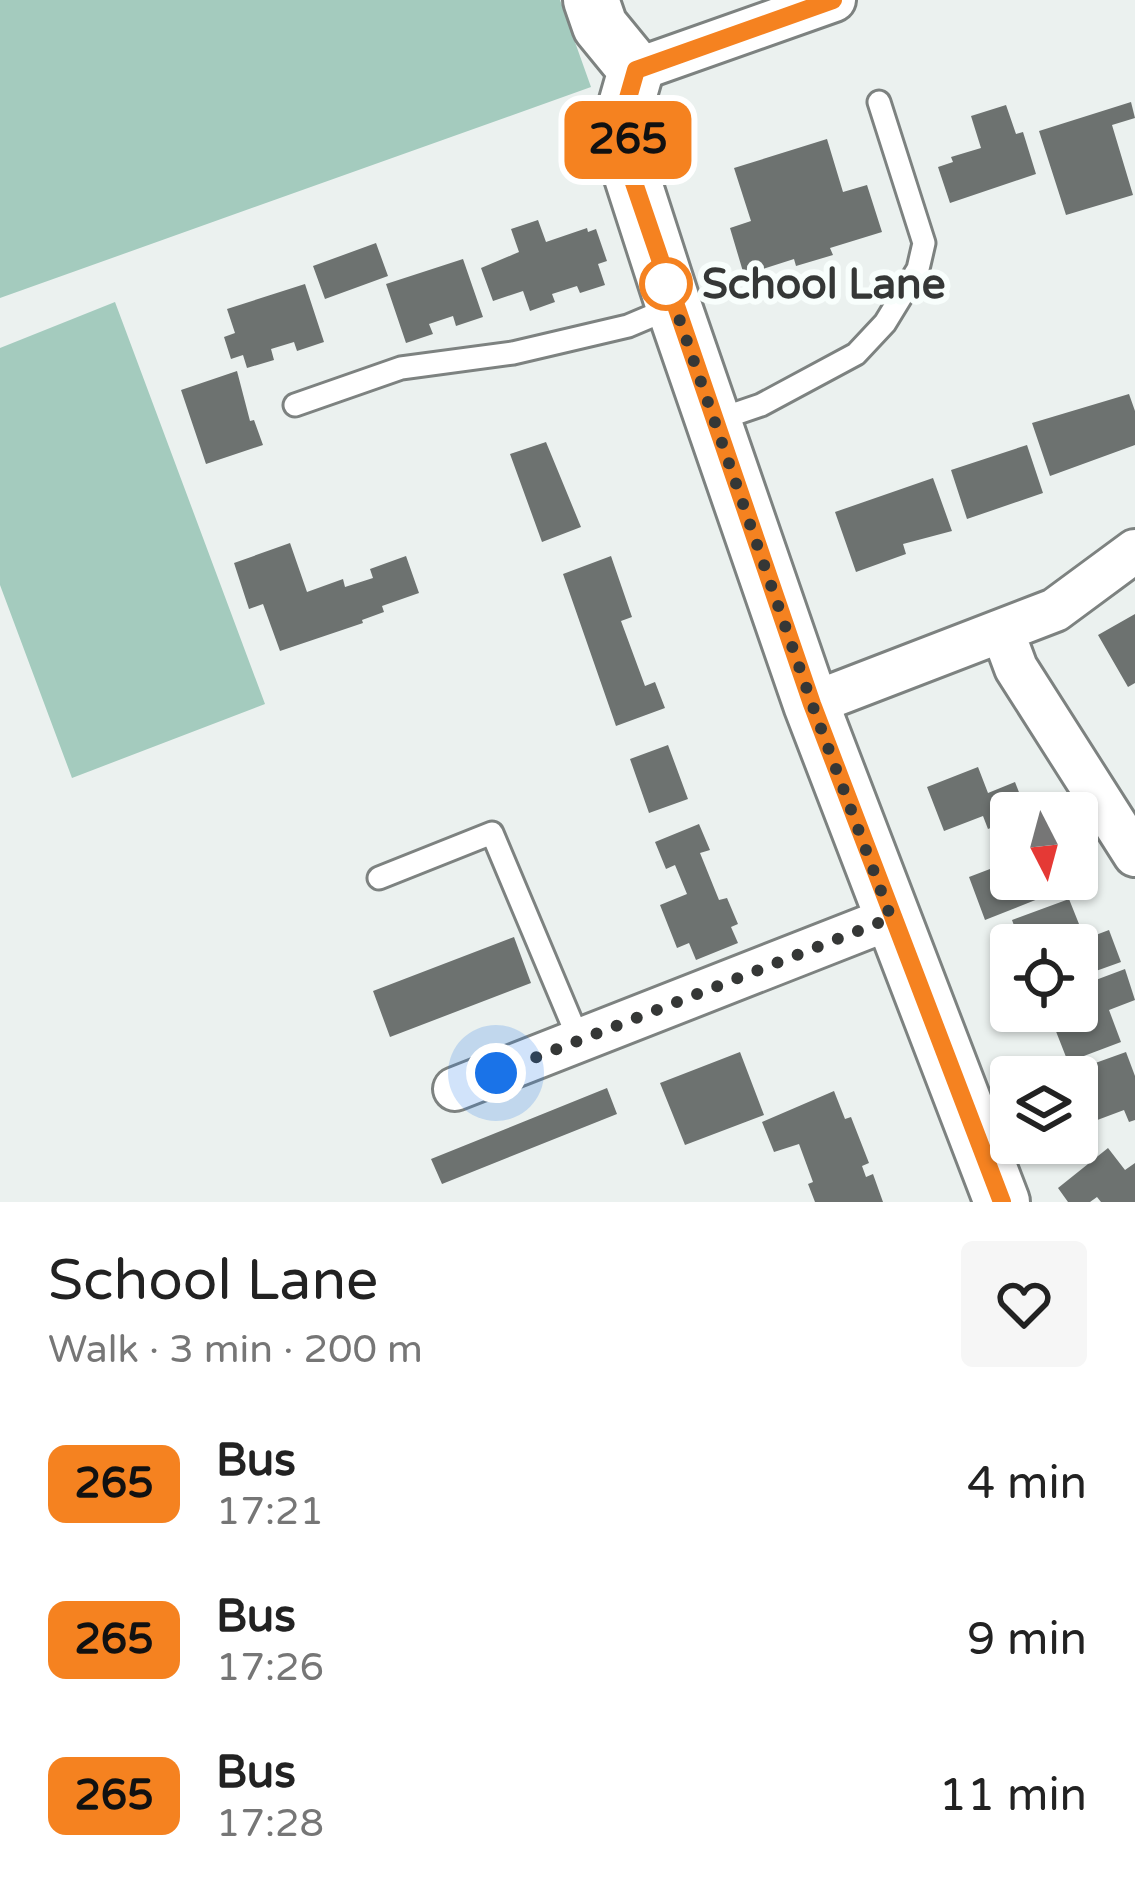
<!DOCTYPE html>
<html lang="en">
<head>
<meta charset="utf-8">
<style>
  body { margin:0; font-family:"Varela Round",sans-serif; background:#f6f6f6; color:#222; height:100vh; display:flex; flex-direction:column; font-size:45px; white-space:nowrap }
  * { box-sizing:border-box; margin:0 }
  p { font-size:39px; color:#767676 }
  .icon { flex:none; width:66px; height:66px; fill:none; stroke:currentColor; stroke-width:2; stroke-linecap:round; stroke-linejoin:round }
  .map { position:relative; height:1202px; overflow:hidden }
  .details { display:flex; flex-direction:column; background:#fff; flex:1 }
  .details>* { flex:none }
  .badge { padding:0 24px; border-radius:18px; font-size:42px; line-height:78px }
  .needle { width:78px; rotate:174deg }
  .buttons { position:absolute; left:990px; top:792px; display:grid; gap:24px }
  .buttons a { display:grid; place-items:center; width:108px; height:108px; border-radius:12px; background:#fff; box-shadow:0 3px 9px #0004; font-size:60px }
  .you { position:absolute; width:60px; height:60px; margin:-30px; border:9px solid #fff; border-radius:50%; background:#1a73e8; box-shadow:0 0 0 18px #1a73e833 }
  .map>.badge { position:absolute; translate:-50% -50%; box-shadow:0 0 0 6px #fff }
  .round { display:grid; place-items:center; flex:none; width:126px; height:126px; border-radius:12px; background:#f6f6f6 }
  .headline { display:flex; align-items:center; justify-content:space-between; height:204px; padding:0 48px }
  h1 { font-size:57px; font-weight:600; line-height:90px }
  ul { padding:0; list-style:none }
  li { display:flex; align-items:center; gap:36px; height:156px; padding:0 48px }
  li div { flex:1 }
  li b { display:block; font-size:45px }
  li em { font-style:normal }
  li .badge { min-width:132px; font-weight:700; text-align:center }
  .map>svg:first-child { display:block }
  .green { fill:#a4cbbe }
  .building { fill:#6d7270 }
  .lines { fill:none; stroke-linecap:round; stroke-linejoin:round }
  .service-casing { stroke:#7d8280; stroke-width:27 }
  .minor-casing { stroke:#7d8280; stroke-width:48 }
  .tertiary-casing { stroke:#7d8280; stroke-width:60 }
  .service { stroke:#fff; stroke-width:21 }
  .minor { stroke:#fff; stroke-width:42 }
  .tertiary { stroke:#fff; stroke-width:54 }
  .line-casing { stroke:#fff; stroke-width:27 }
  .line { stroke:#f58220; stroke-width:18 }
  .walk { stroke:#353736; stroke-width:12; stroke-dasharray:0 21.6 }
  .stop-dot { fill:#fff; stroke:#f58220; stroke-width:6 }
  .labels { text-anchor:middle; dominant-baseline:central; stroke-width:12; stroke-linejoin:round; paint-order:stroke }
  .stop-label { font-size:42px; font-weight:bold; fill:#353736; stroke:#f8fefc; text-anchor:start }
</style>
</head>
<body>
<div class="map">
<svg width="1135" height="1202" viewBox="0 0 1135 1202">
  <rect width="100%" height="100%" fill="#ebf1ef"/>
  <!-- green -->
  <path class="green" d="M0,0h560l31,87 -591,211z
    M115,302l150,402 -193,74 -72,-193v-237z"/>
  <!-- building -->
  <path class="building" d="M1131,102l4,16 -23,7 21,70 -67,20 -27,-84z
    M1006,105l10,29 7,-2 13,42 -86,29 -12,-36 15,-5 -2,-5 30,-9 -10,-32z
    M827,139l16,53 24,-7 15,47 -52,16 3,7 -37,11 -2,-7 -50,16 -14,-47 21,-7 -17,-53z
    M538,220l8,22 41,-14 1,4 8,-3 11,32 -9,3 7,21 -25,8 -3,-7 -25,8 3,8 -25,9 -7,-20 -30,10 -12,-33 38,-16 -8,-23z
    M376,243l12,33 -63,23 -12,-33z
    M463,259l20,58 -27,9 -3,-10 -24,8 4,10 -27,9 -20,-59z
    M305,284l19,58 -27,9 -3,-9 -23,7 3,11 -27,8 -4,-13 -12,4 -7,-22 11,-4 -8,-24z
    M237,371l13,50 4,-1 9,25 -57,19 -25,-74z
    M1129,394l6,17v34l-85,31 -18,-53z
    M546,442l35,85 -39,15 -32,-88z
    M1027,445l16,48 -76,26 -16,-49z
    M933,478l19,53 -49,13 3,10 -50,18 -21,-60z
    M290,543l17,49 36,-13 2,8 28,-9 -3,-9 36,-13 13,37 -37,13 2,6 -22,8 1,3 -83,28 -17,-47 -14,5 -15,-46z
    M611,556l21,61 -11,4 24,65 10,-4 10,26 -49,18 -53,-152z
    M1135,614v69l-7,4 -30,-52z
    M668,745l20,54 -39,14 -19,-54z
    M978,767l10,26 27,-11 12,31h-16v7l-23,9 -5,-13 -39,15 -17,-44z
    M699,824l11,26 -10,3 19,47 8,-2 11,26 -7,3 7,16 -42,17 -7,-17 -12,5 -17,-43 27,-11 -12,-29 -9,4 -11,-27z
    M1011,861v18h25l7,18 -58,23 -16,-43z
    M1069,899l16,40 24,-9 12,32 -39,14 -5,-31h-56l-9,-25z
    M514,937l17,46 -141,54 -17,-46z
    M1125,969l10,31 -26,10 12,32 -53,20 -20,-51h29v-10l4,-2 -4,-12z
    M740,1052l24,63 -79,30 -25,-62z
    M1126,1052l9,24v44l-6,2 -5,-12 -32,12 -9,-23 -6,3 -4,-31z
    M607,1088l10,26 -175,70 -11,-25z
    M834,1091l11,28 6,-2 18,46 -7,3 4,11 7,-3 10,28h-68l-7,-18 5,-2 -14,-38 -25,8 -12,-30z
    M1108,1148l17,22 10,-7v39h-34l-4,-5 -7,5h-22l-10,-14z"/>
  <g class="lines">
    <defs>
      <path id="service" d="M295,405l106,-37 112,-15 115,-27 45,-19
        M714,421l47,-16 95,-51 29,-31 33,-54 6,-26 -45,-141
        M379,878l113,-45 87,207"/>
      <path id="minor" d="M636,70l198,-70
        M1003,633l13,35 119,187
        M811,704l244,-94 80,-59
        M455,1089l436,-171"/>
      <path id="tertiary" d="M591,0l9,26 36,44 -12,42 8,65 42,130 137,397 191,498"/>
    </defs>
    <!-- service casing -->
    <use href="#service" class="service-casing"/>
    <!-- minor casing -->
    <use href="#minor" class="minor-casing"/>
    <!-- tertiary casing -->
    <use href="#tertiary" class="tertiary-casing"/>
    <!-- service -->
    <use href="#service" class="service"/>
    <!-- minor -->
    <use href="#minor" class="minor"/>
    <!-- tertiary -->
    <use href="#tertiary" class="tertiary"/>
  </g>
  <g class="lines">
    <defs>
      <path id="line" d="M833,0l-197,70 -12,42 8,65 180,527 190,498"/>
    </defs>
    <!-- line casing -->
    <use href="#line" class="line-casing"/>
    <!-- line -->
    <use href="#line" class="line"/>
    <!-- walk -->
    <path class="walk" d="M496,1073l395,-155 -79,-214 -152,-441 6,21"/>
  </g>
  <!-- markers -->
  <circle class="stop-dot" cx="666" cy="284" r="24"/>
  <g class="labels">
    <!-- stop labels -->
    <g class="stop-label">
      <text x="702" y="284">School Lane</text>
    </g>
  </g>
</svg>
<div class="buttons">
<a><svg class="needle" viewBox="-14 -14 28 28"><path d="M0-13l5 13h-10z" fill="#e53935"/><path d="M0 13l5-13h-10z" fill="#767676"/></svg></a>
<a><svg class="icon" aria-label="locate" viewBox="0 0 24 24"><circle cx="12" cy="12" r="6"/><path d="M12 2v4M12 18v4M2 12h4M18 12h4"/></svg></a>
<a><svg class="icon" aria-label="layers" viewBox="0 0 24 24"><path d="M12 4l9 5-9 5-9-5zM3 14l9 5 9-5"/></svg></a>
</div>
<div class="you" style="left:496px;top:1073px"></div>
<b class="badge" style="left:628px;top:140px;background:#f58220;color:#111">265</b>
</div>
<section class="details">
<div class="headline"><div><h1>School Lane</h1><p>Walk · 3 min · 200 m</p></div><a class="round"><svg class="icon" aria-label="heart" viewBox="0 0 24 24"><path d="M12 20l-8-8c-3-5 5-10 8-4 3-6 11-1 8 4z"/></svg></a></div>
<ul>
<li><span class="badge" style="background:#f58220;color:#111">265</span><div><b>Bus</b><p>17:21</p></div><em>4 min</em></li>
<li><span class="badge" style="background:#f58220;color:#111">265</span><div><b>Bus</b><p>17:26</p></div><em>9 min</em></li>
<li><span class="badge" style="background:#f58220;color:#111">265</span><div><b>Bus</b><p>17:28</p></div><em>11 min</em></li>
</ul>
</section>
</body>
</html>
